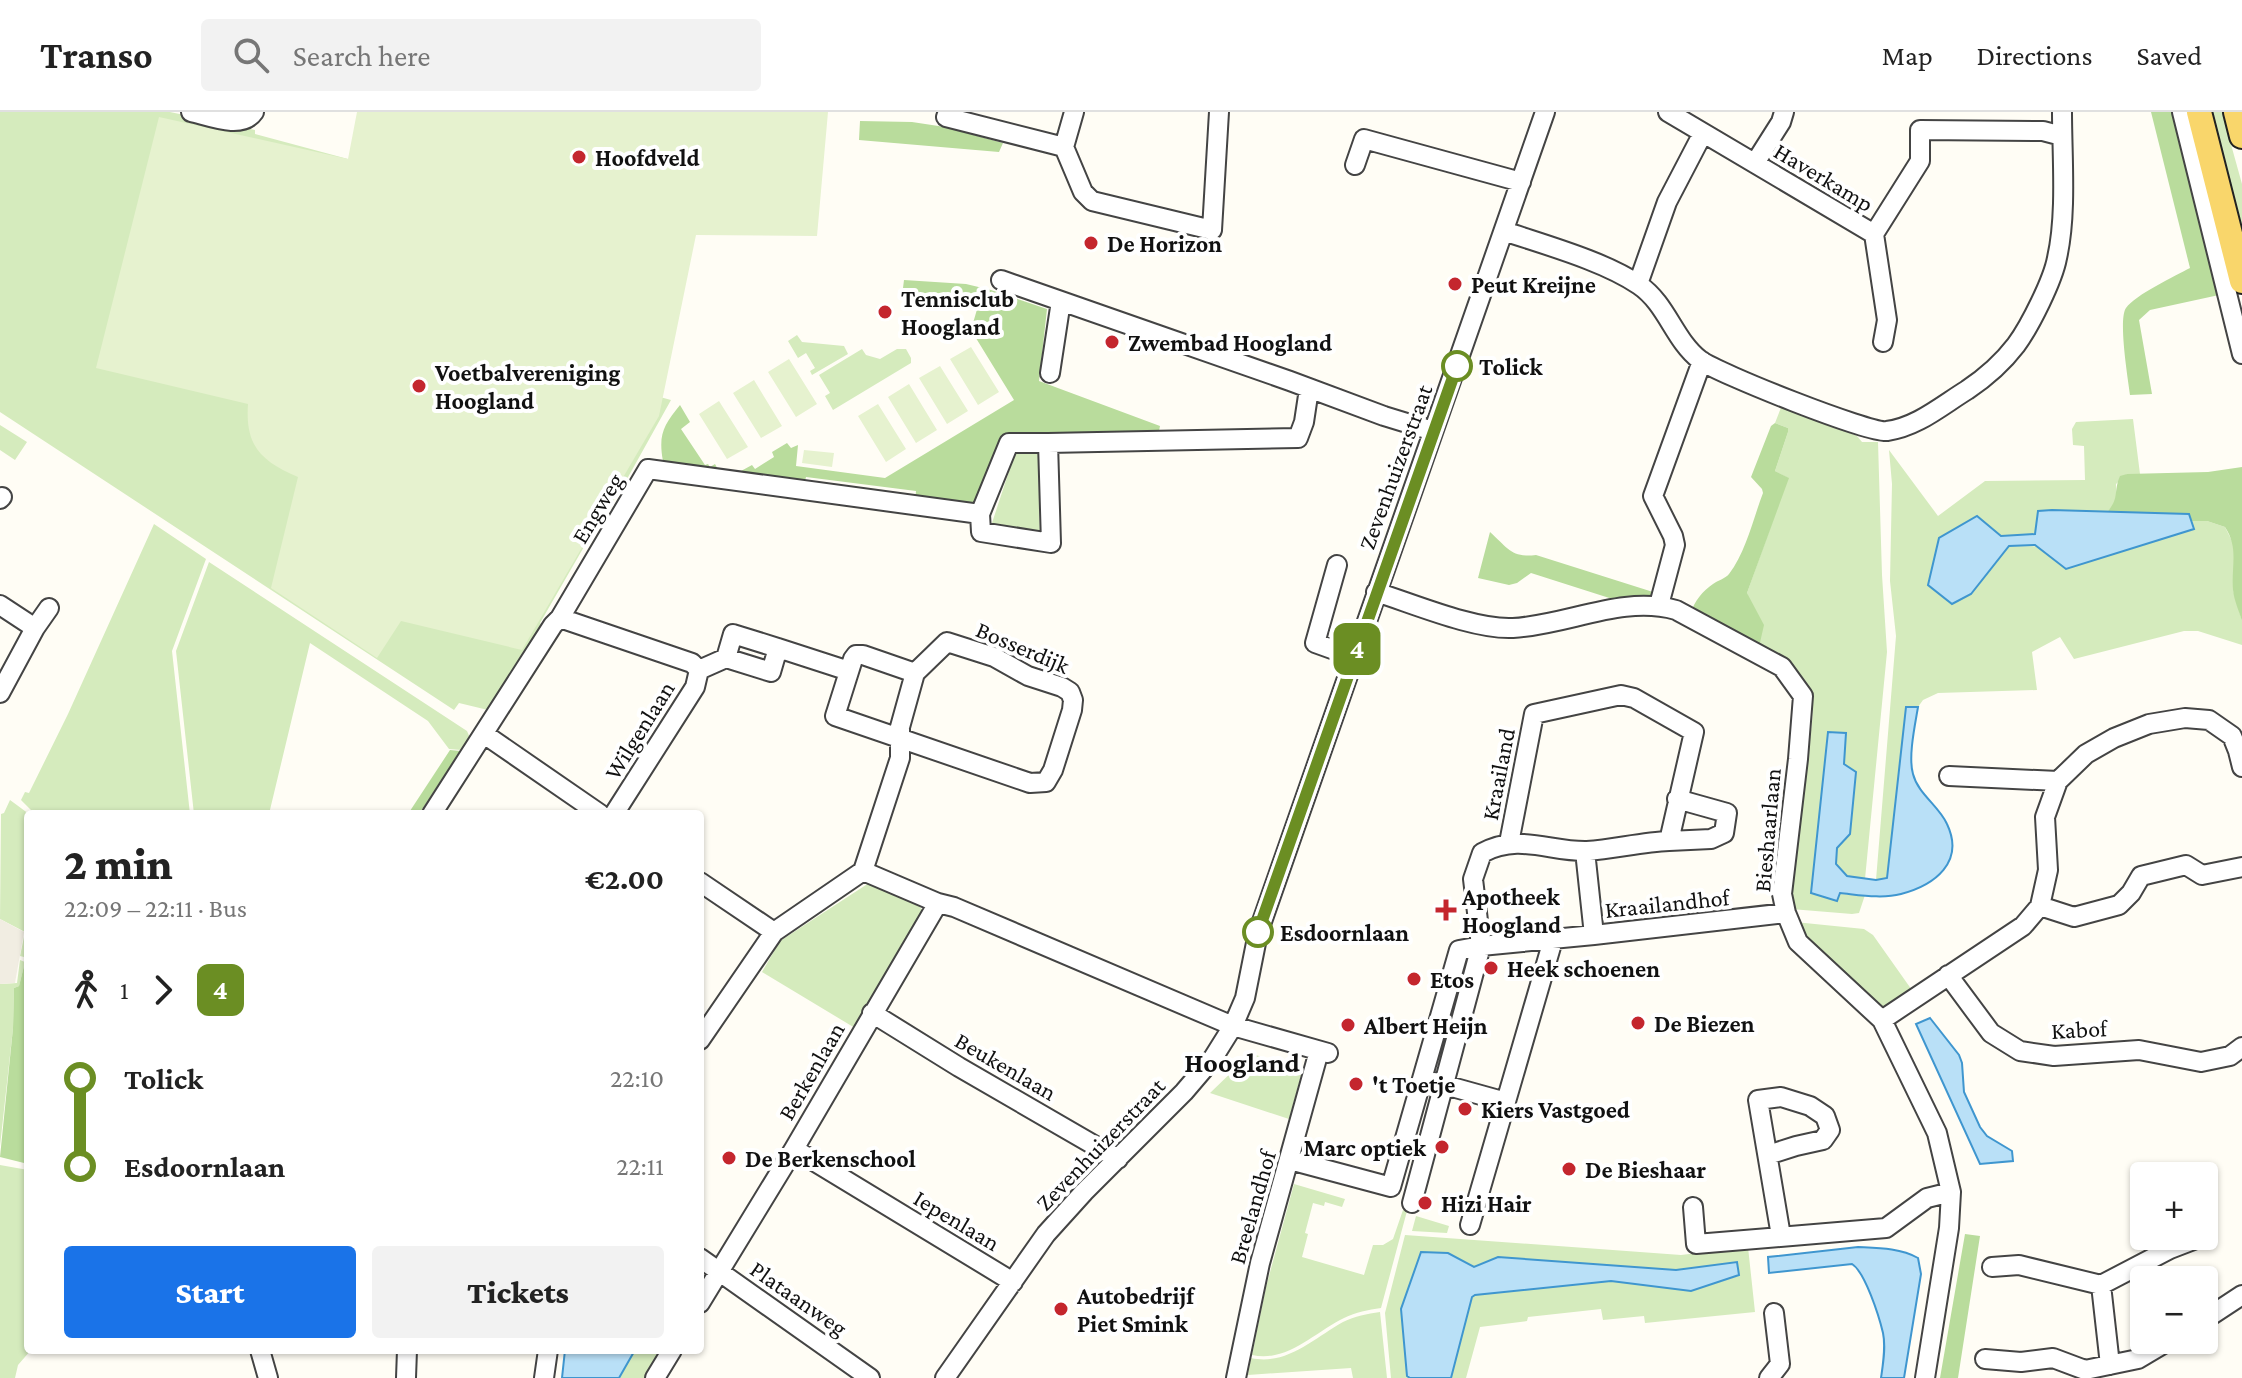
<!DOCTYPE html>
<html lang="en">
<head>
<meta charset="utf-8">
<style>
  body { margin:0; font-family:"Crimson Pro",serif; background:#f2f2f2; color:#222; height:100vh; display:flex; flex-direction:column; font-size:30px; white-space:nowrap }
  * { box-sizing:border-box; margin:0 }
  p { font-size:26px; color:#767676 }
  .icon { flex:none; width:44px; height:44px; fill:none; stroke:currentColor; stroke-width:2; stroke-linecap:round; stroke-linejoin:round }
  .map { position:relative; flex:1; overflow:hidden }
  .sheet { position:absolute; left:24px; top:698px; width:680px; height:544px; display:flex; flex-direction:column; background:#fff; border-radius:8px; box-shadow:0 2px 6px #0004 }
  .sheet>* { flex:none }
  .badge { padding:0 16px; border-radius:12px; font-size:28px; line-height:52px }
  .controls { position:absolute; left:2130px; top:1050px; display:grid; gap:16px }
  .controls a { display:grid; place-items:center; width:88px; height:88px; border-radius:8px; background:#fff; box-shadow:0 2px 6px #0004; font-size:40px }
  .map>.badge { position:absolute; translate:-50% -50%; box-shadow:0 0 0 4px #fff }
  .legs { display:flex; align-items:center; gap:12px; height:88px; padding:0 40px; font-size:26px }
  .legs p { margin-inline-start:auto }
  .head { display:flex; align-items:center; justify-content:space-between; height:136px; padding:0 40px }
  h1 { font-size:44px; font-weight:800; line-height:60px }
  .primary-button { display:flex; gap:16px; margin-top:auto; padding:16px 40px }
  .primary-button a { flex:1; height:92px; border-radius:8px; background:#1a73e8; color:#fff; font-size:32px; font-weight:800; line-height:92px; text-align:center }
  .primary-button a+a { background:#f2f2f2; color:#222 }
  ul { padding:0 40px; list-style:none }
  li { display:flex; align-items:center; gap:28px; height:88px; font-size:30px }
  li i { display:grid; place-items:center; width:12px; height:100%; margin:0 10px; background:currentColor }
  li i::after { content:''; width:20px; height:20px; margin:-10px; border:6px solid; border-radius:50%; background:#fff }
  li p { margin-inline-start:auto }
  li:first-child i { background:linear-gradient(#0000 50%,currentColor 0) }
  li:last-child i { background:linear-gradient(currentColor 50%,#0000 0) }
  header { display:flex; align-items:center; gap:48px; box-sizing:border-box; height:112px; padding:0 40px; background:#fff; border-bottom:2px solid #e0e0e0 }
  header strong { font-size:38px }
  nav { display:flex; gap:44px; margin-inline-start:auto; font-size:28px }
  .search { width:560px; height:72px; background:#f2f2f2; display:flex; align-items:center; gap:20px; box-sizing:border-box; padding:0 28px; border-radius:8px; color:#767676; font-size:30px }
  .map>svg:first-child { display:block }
  .green { fill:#d5ebbd }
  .forest { fill:#b9dc9c }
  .pitch { fill:#e6f2cf }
  .plaza { fill:#f1ede2 }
  .water { fill:#b9e0f7; stroke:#3f96cf; stroke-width:2 }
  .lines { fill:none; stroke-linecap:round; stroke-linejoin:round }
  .minor-casing { stroke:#444; stroke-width:22 }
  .major-casing { stroke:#222; stroke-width:28 }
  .minor { stroke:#fff; stroke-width:18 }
  .major { stroke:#f9d66b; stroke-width:24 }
  .line-1-casing { stroke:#fff; stroke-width:18 }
  .line-1 { stroke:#6b8e23; stroke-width:12 }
  .poi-dot { fill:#c4262e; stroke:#fff; stroke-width:3 }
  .stop-1-dot { fill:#fff; stroke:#6b8e23; stroke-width:4 }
  .labels { text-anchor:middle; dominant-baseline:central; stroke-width:8; stroke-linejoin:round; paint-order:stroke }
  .poi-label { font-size:24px; font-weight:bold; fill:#111; stroke:#fff; text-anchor:start }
  .street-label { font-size:24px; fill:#111; stroke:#fff }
  .stop-label { font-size:24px; font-weight:bold; fill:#111; stroke:#fff; text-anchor:start }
  .quarter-label { font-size:28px; font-weight:bold; fill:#111; stroke:#fff }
</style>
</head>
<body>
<header>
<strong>Transo</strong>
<div class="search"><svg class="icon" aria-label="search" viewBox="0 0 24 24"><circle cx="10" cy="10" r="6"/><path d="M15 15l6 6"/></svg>Search here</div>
<nav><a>Map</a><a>Directions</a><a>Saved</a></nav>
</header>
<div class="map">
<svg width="2242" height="1266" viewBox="0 0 2242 1266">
  <rect width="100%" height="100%" fill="#fffdf5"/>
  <!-- green -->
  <path class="green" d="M0,0h170l85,18v4l93,25 267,339 -12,22 -3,-1 -60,104 3,3 -55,84 -29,-7 -5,7 -454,-298z
    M2207,0h15l20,72v64z
    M797,223l5,7 42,4 4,8 -36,21 -2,-4 5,-3 -9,-15 -8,5 -10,-17z
    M862,237l4,6 14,4 17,-10h9l5,9v5l-78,47 -8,-14 5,-3 -11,-18z
    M649,282l22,6 -49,88 -8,2z
    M1782,293l75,31 5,6h16l4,133 5,77 -22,227 -18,-3 -11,-12 1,-16 19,-76 -45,121 54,2 -6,18 -7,1 -61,-5 -1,-21 22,-165c4,-50 -15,-51 -53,-76l-12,-54 41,-115 -13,-7 13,-39v-4l-13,-5z
    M2133,307l7,55h-13l-11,10v18l-9,10 -55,-2 -16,24 -35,2 -24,-19 -38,21 -11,47 43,9 38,-48 125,1 60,-18 -2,-8h15l18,6 8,16 2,12 -2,35 9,31v24l-44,-14h-14l-110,28 -14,-22 -28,15 5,38 -99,3 -15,7 -5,7h-12l-19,171 -11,2 20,-244 -6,-55 2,-97 -3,-34 49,66 47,-35 100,-1 -1,-34 -11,-1 -1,-16 4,-7z
    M0,313l27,17 -12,18 -15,-10z
    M1015,341l23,1 2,83 -50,-8z
    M154,412l52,35 -34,92 18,163h-155l-14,-14 4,-8 4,1 39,-79z
    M209,450l258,169 3,7 -9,12 -12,-1 -21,-28 -118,-78 -41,171h-75l-18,-163z
    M10,688l19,14 -2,49 1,95 -8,-2 5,-24 -25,-13 1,-105 3,-1z
    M869,771l46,20 5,4 3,5 -68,116 -93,-56 18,-31z
    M1795,810l69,7 9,6 41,58 -34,19 -78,-77z
    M20,848l5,2 -6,24 -5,2 -1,40 -13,118v-162l17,-1z
    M1248,941l55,15 -14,51 -79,-26 29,-28z
    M0,1053l28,5v180h3l-13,15 -3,13h-15z
    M1294,1072l51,15 -3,8 -17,-5 -1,4 -11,-3 -8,30 3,1 -6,23 62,18 9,-30h10l10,-6 10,-29 4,1 -26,97c-13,2 -25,4 -37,10 -29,14 -57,45 -92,37l14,-68z
    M1416,1104l33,10 -2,7 -35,-2z
    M1405,1123l276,20 67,-8 7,65 -110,11 -1,-7 -41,4 -2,-11 -73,8 -1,4 -47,6 -14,51h-15l21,-81 3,-2 136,-14 80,10 47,-15 -1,-14 -61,8 -178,-13 -24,10 -26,-14 -47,56 6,67 3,2h-19l-6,-65z
    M1380,1200l7,66h-34l-2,-10 -103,7 3,-17c36,8 63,-20 92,-36 12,-6 24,-8 37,-10z
    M635,1238h27l-16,28h-27z"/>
  <!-- forest -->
  <path class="forest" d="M2151,0h23l45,183 -69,15 -11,10 13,74 -22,1c-2,-16 -12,-76 -4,-87 9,-13 49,-32 64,-40z
    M860,9l52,1 33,5 58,16 -4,9 -140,-12z
    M904,168l62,4 25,6 56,19 -8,72 121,45 -2,10 -152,1 -30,65 -6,5 -55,-5 1,-11 -110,-14 -2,8 -74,-8 22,-12 3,4 19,-12 -2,-5 15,-9 4,5 7,-3 -2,21 89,12 129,-78 -43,-70 7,-24 -53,-8 -12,8 -10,-18z
    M680,293l10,17 -9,7 24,36 3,-1 2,3 5,-3 7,13 -47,-7 -12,-9c-5,-27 1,-36 17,-56z
    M1775,311l13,5v4l-13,39 14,7 -42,115 17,32 -5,22 -68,-34c3,-12 12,-22 22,-29 5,-4 12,-5 16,-10 17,-22 24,-55 34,-81l-1,-4 -11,-12 20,-51z
    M2242,355v154c-3,-10 -8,-21 -9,-31 -2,-23 6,-42 -8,-63l-18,-6h-15l-3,-7 -82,-2c13,-14 6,-20 13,-36l7,-2 81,-2z
    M1490,420c18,16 21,26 46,23l117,37 -2,7 -26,4 -94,-30 -14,10 -8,2 -31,-7z
    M450,638l10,1 -41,63h-11z
    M25,850l3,1v201l-28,-7 13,-129 1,-40 5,-2z
    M1965,1122l15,2 -22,142h-18z"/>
  <!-- pitch -->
  <path class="pitch" d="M357,0h471l-11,124 -121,-1 -37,181 -137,234 -121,-29 -24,37 -106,-70 27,-111c-37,-16 -53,-31 -50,-73l-152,-36 63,-251 189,42z
    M971,235l28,45 -21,13 -28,-46z
    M789,247l28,45 -21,13 -28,-45z
    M940,254l28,45 -21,13 -28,-46z
    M754,268l28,46 -21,12 -28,-45z
    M909,272l28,46 -21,13 -28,-46z
    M719,289l29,46 -21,12 -28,-45z
    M878,292l28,45 -20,13 -28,-46z
    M804,338l30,3 -2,14 -30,-4z"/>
  <!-- plaza -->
  <path class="plaza" d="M0,807l24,13 -9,51 -15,1z"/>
  <!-- water -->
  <path class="water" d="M2052,398l137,4 5,15 -128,40 -31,-24 -26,1 -38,48 -19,10 -24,-19 11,-47 38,-22 24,20 34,-2 3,-23z
    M1906,595h12c-3,18 -10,50 -5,67 5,20 26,32 34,50 18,38 -12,61 -46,70 -19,5 -41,1 -61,-1l-3,8 -26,-8 17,-161 18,1 -2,31 12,8 -6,62 -13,14 -1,16 11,12 29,4 11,-2z
    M1930,906l29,37 3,8 2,29 16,35 7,9 25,15 1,10 -33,3 -64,-140z
    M1858,1135c20,1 42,1 60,11l3,16 -17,104h-23c2,-14 5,-31 2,-45 -4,-17 -18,-61 -31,-69l-83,9 -1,-16z
    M1421,1140l27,1 26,14 24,-10 178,13 61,-8 2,13 -48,16 -80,-10 -136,14 -3,2 -21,81h-41l-3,-2 -6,-67z
    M565,1238h70l-16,28h-57z"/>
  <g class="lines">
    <defs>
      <path id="minor" d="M191,0c18,4 51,18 63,0
        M948,0l-2,5 118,30
        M1074,0l-10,35 19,45 9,9 120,29 7,-118
        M1668,0l206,122
        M2182,0l60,242
        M1755,51l26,-41 3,-10
        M1355,53l9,-26 157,43
        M1504,119c41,14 100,30 135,54 28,19 35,55 61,75 17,13 170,74 187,71 30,-4 54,-25 80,-41 18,-12 36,-28 49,-45 14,-19 37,-65 41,-87 10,-44 5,-101 5,-146
        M1001,168l289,101 94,35 49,15
        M1638,172l29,-82 36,-69
        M1883,230l4,-22 -13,-86 46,-73v-31l123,1 19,5
        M1050,261l11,-72
        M0,387l2,-2
        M980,402l29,-71h39
        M1337,453l-22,78 39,14
        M1376,480c38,12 99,38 137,36 55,-3 109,-33 163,-18l106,57 21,29 -5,63 -16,135 4,19 12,29 84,78 55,113 14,59 -2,36 -24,150
        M0,493l35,23 -35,65
        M1659,493l16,-60 -2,-9 -20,-40 49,-135
        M560,506l132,45 7,7 -4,17 -81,127
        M35,516l14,-20
        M947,530l47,15 34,19 34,11 8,5 3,8 -1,10 -19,60 -7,12 -16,1 -195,-67 18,-57 3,-4h7l52,18z
        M726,546l7,-24 45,14
        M699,558l27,-12 45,14 7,-24 71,23
        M484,622l116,80
        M1949,664l109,5
        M432,702l121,-189 7,-7 88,-149 332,45 1,18 70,11 -3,-100 250,-5 6,-16 5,-33
        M1669,729l42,-2 13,-6 3,-20 -50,-14
        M1585,739l9,84
        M863,759l75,32 16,4 279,119 95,27
        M863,759l37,-113v-31l15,-54
        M700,770l74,50
        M2040,794l34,11 45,-12 12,-12 10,-17 45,-11 16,10 40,-8
        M1948,863l43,58 29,18 34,5 85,-6 62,12 29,-6 12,-9
        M872,901l87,54 159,92
        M1882,908l141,-94 17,-20 8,-36 -3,-53 13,-36 28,-27 28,-16 35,-14 36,-6 24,2 23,16 6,15 4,16
        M700,928l74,-108 89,-61
        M1434,970l72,20
        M794,1037l219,133
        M1768,1043l28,-9 27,-6 7,-10 -5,-14 -15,-10 -29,-9 -23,3 23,136
        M1290,1048l101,27 68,-237 22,-4 113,-11 192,-22
        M1412,1091l69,-257 -8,-67 9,-26c37,-20 68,-1 105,-2 28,-2 55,-9 82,-10l25,-109 -60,-34 -13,-3 -87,19 -25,129
        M1693,1095l3,37 190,-16 41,-30 24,-6
        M1470,1113l83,-285
        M700,1146l170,120
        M1992,1155l27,-2 82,20 69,-36 26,-10
        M2101,1173l9,80
        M700,1191l94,-154 144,-246
        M2204,1208l38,-25
        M260,1238l8,28
        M1985,1247l36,3 32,-4 32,12 53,-11 32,-19
        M406,1266l1,-28
        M544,1266l4,-28
        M655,1266l17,-28
        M945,1266l101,-144 38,-42 100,-100 29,-34 20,-32 12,-28 13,-65 287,-821
        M1236,1266l24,-115 59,-212
        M1769,1266l11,-14 -6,-51"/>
      <path id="major" d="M2199,0l43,169
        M2236,0l6,24"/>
    </defs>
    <!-- minor casing -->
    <use href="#minor" class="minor-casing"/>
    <!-- major casing -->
    <use href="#major" class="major-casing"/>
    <!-- minor -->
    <use href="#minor" class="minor"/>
    <!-- major -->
    <use href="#major" class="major"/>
  </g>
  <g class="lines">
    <defs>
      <path id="line-1" d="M1258,820l199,-566"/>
    </defs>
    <!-- line-1 casing -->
    <use href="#line-1" class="line-1-casing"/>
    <!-- line-1 -->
    <use href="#line-1" class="line-1"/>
  </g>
  <!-- markers -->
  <g class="poi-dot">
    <circle cx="579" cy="45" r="8"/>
    <circle cx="1091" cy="131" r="8"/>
    <circle cx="1455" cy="172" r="8"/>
    <circle cx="885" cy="200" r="8"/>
    <circle cx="1112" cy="230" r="8"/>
    <circle cx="419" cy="274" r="8"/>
    <path d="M1442 786h8v8h8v8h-8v8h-8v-8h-8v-8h8z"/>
    <circle cx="1491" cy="856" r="8"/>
    <circle cx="1414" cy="867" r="8"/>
    <circle cx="1638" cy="911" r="8"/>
    <circle cx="1348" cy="913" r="8"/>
    <circle cx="1356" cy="972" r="8"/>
    <circle cx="1465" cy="997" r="8"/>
    <circle cx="1442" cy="1035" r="8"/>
    <circle cx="729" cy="1046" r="8"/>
    <circle cx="1569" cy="1057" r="8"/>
    <circle cx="1425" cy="1091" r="8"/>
    <circle cx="1061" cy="1197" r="8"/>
  </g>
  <g class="stop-1-dot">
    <circle cx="1457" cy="254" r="14"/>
    <circle cx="1258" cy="820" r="14"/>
  </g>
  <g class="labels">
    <!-- poi labels -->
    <g class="poi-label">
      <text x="595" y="45">Hoofdveld</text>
      <text x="1107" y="131">De Horizon</text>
      <text x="1471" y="172">Peut Kreijne</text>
      <text x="901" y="186">Tennisclub<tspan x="901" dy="28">Hoogland</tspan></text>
      <text x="1128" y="230">Zwembad Hoogland</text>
      <text x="435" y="260">Voetbalvereniging<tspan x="435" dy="28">Hoogland</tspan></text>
      <text x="1462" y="784">Apotheek<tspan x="1462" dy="28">Hoogland</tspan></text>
      <text x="1507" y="856">Heek schoenen</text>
      <text x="1430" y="867">Etos</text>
      <text x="1654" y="911">De Biezen</text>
      <text x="1364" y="913">Albert Heijn</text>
      <text x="1372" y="972">'t Toetje</text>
      <text x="1481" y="997">Kiers Vastgoed</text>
      <text x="1426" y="1035" text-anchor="end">Marc optiek</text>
      <text x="745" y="1046">De Berkenschool</text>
      <text x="1585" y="1057">De Bieshaar</text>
      <text x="1441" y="1091">Hizi Hair</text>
      <text x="1077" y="1183">Autobedrijf<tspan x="1077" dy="28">Piet Smink</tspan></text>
    </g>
    <!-- street labels -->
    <g class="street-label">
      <text transform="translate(1824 65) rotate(31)">Haverkamp</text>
      <text transform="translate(1395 355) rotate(-70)">Zevenhuizerstraat</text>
      <text transform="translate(597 396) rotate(-59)">Engweg</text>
      <text transform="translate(1023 535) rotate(23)">Bosserdijk</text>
      <text transform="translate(639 618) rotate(-58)">Wilgenlaan</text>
      <text transform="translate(1498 662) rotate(-79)">Kraailand</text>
      <text transform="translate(1767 718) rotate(-85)">Bieshaarlaan</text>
      <text transform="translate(1667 791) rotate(-6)">Kraailandhof</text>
      <text transform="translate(2079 917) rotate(-3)">Kabof</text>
      <text transform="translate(1006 954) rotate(30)">Beukenlaan</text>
      <text transform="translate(811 959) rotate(-60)">Berkenlaan</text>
      <text transform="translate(1100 1032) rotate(-46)">Zevenhuizerstraat</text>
      <text transform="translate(1252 1095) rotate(-74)">Breelandhof</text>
      <text transform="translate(957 1108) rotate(31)">Iepenlaan</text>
      <text transform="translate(799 1186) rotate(35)">Plataanweg</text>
    </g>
    <!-- stop labels -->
    <g class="stop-label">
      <text x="1479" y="254">Tolick</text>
      <text x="1280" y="820">Esdoornlaan</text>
    </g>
    <!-- quarter labels -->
    <g class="quarter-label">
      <text x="1242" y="950">Hoogland</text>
    </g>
  </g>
</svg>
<div class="controls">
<a>+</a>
<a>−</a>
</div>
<b class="badge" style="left:1357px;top:537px;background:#6b8e23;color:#fff">4</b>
<section class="sheet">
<div class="head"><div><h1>2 min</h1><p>22:09 – 22:11 · Bus</p></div><b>€2.00</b></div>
<div class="legs"><svg class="icon" aria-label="walk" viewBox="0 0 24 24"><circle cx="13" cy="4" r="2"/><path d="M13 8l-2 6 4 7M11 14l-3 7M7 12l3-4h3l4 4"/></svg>1<svg class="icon" aria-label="forward" viewBox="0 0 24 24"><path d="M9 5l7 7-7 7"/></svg><b class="badge" style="background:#6b8e23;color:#fff">4</b></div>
<ul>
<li><i style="color:#6b8e23"></i><b>Tolick</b><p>22:10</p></li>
<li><i style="color:#6b8e23"></i><b>Esdoornlaan</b><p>22:11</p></li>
</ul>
<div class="primary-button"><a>Start</a><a>Tickets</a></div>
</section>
</div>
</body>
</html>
